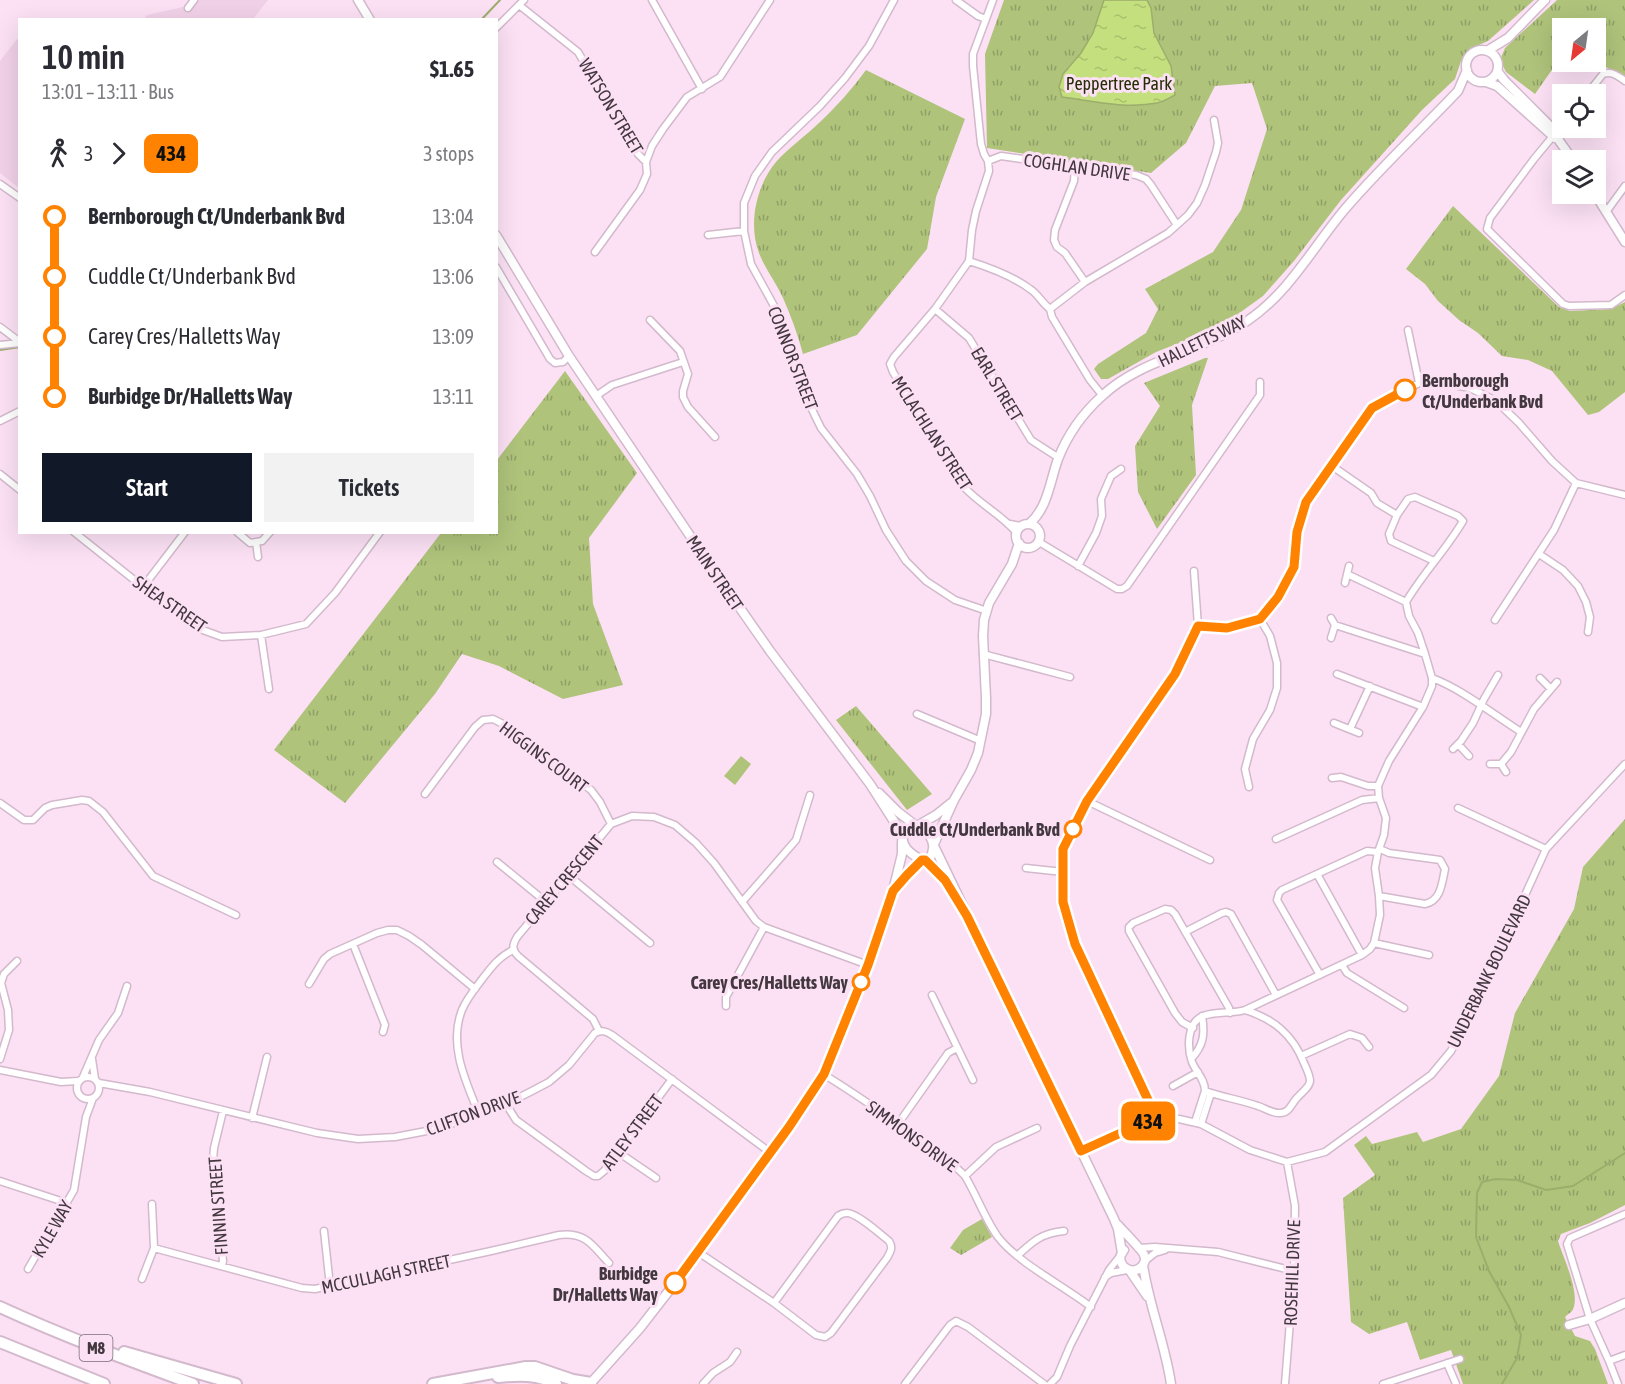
<!DOCTYPE html>
<html lang="en">
<head>
<meta charset="utf-8">
<style>
  body { margin:0; font-family:"Asap Condensed",sans-serif; background:#f2f2f3; color:#2b2b33; height:100vh; display:flex; flex-direction:column; font-size:22px; white-space:nowrap }
  * { box-sizing:border-box; margin:0 }
  p { font-size:20px; color:#7c7c81 }
  .icon { flex:none; width:33px; height:33px; fill:none; stroke:currentColor; stroke-width:2; stroke-linecap:round; stroke-linejoin:round }
  .map { position:relative; flex:1; overflow:hidden }
  .sheet { position:absolute; left:18px; top:18px; width:480px; height:516px; display:flex; flex-direction:column; background:#fff; border-radius:0px; box-shadow:0 6px 24px #0002 }
  .sheet>* { flex:none }
  .badge { padding:0 12px; border-radius:9px; font-size:21px; line-height:39px }
  .needle { width:39px; rotate:209deg }
  .fabs { position:absolute; left:1552px; top:18px; display:grid; gap:12px }
  .fabs a { display:grid; place-items:center; width:54px; height:54px; border-radius:0px; background:#fff; box-shadow:0 6px 24px #0002; font-size:30px }
  .map>.badge { position:absolute; translate:-50% -50%; box-shadow:0 0 0 3px #fff }
  .legs { display:flex; align-items:center; gap:9px; height:66px; padding:0 24px; font-size:20px }
  .legs p { margin-inline-start:auto }
  .head { display:flex; align-items:center; justify-content:space-between; height:102px; padding:0 24px }
  h1 { font-size:33px; font-weight:600; line-height:45px }
  .cta { display:flex; gap:12px; margin-top:auto; padding:12px 24px }
  .cta a { flex:1; height:69px; border-radius:0px; background:#111827; color:#fff; font-size:24px; font-weight:600; line-height:69px; text-align:center }
  .cta a+a { background:#f2f2f3; color:#2b2b33 }
  ul { padding:0 24px; list-style:none }
  li { display:flex; align-items:center; gap:21px; height:60px; font-size:22px }
  li i { display:grid; place-items:center; width:9px; height:100%; margin:0 8px; background:currentColor }
  li i::after { content:''; width:15px; height:15px; margin:-8px; border:4px solid; border-radius:50%; background:#fff }
  li p { margin-inline-start:auto }
  li:first-child i { background:linear-gradient(#0000 50%,currentColor 0) }
  li:last-child i { background:linear-gradient(currentColor 50%,#0000 0) }
  .map>svg:first-child { display:block }
  .built { fill:#f1d1e8 }
  .grass { fill:url(#grass-tufts) }
  .pitch { fill:#afc37b }
  .water { fill:url(#water-ripples); stroke:#9dad6b; stroke-width:1.5 }
  .lines { fill:none; stroke-linecap:round; stroke-linejoin:round }
  .stream { stroke:#9dad6b; stroke-width:2 }
  .street-casing { stroke:#d3b9cc; stroke-width:9 }
  .secondary-casing { stroke:#d3b9cc; stroke-width:11 }
  .highway-casing { stroke:#d3b9cc; stroke-width:14 }
  .street { stroke:#fff; stroke-width:6 }
  .secondary { stroke:#fff; stroke-width:8 }
  .highway { stroke:#fff; stroke-width:10 }
  .line-1-casing { stroke:#fff; stroke-width:14 }
  .line-1 { stroke:#ff8200; stroke-width:9 }
  .stop-1-dot { fill:#fff; stroke:#ff8200; stroke-width:3 }
  .labels { text-anchor:middle; dominant-baseline:central; stroke-width:6; stroke-linejoin:round; paint-order:stroke }
  .shield { fill:#fce1f5; stroke:#7a6b76; stroke-width:1.5 }
  .shield-label { font-size:16px; font-weight:bold; fill:#433840 }
  .park-label { font-size:18px; fill:#242e04; stroke:#fce1f5 }
  .street-label { font-size:18px; fill:#433840; stroke:#fce1f5 }
  .stop-label { font-size:18px; font-weight:bold; fill:#433840; stroke:#fce1f5; text-anchor:end }
</style>
</head>
<body>
<div class="map">
<svg width="1625" height="1384" viewBox="0 0 1625 1384">
  <defs>
    <pattern id="grass-tufts" width="24" height="20" patternUnits="userSpaceOnUse" patternTransform="scale(1.5)"><rect width="24" height="20" fill="#afc37b"/><path d="M3 7l-1-3M5 7V3M7 7l1-3M15 17l-1-3M17 17v-4M19 17l1-3" fill="none" stroke="#909f66"/></pattern>
    <pattern id="water-ripples" width="26" height="14" patternUnits="userSpaceOnUse" patternTransform="scale(1.5)"><rect width="26" height="14" fill="#c4df7d"/><path d="M2 4q2-2 4 0t4 0M15 11q2-2 4 0t4 0" fill="none" stroke="#aac06d"/></pattern>
  </defs>
  <rect width="100%" height="100%" fill="#fce1f5"/>
  <!-- built -->
  <path class="built" d="M197,0h71l-15,19 -110,1 4,-5 36,-8 5,3z
    M17,39l3,2 -1,147 -19,-15v-112z"/>
  <!-- grass -->
  <path class="grass" d="M1004,0h530l-46,41 -16,7 -11,13 -6,18 -33,31 -81,90 -47,61 -31,35 -32,23 -31,16 -44,17 -48,27h-7l-7,-10 4,-5 48,-31 12,-24 -13,-20 68,-37 28,-42 26,-81 -15,-46 -37,3 -29,57 -35,30 -164,-25 -2,-94z
    M1557,0h68v80l-29,-20v-2l9,-14 -9,-6v-10h-33v26l-28,40 -29,-22 -6,-12 5,-12z
    M866,70l99,49 -29,78 -9,52 -70,86 -54,19c-5,-19 -12,-38 -20,-56 -7,-16 -18,-29 -24,-45 -11,-29 -3,-67 17,-91 13,-15 30,-26 44,-40 17,-16 32,-33 46,-52z
    M1453,206l106,101 11,4 41,-2 14,-7v90l-26,20 -11,3 -36,-44 -24,-11 -26,-4 -24,-23 -19,-13 -21,-19 -13,-17 -19,-15z
    M1205,358h3l-16,47 4,70 -39,54 -19,-37 -3,-46 25,-40 -16,-23z
    M565,371l72,102 -48,65 4,66 30,81 -60,14 -64,-33 -37,-12 -27,40 -90,109 -71,-53 167,-217 55,-1 1,-72z
    M856,706l76,88 -25,16 -71,-90z
    M1625,819v386l-35,18 -29,11 -3,7c5,16 24,55 14,70 -2,2 -5,4 -7,6l10,19 15,5 5,8 13,35h-145l-12,-34 -31,10 -13,-38 -38,12 -18,-12 -8,-124 32,-23 -21,-30 12,-9 6,8 45,-12 6,10 38,-13 38,-53 16,-63 59,-104 9,-42z
    M982,1219l10,18 -31,18 -11,-7 13,-18z"/>
  <!-- pitch -->
  <path class="pitch" d="M741,756l10,8 -16,21 -11,-9z"/>
  <!-- water -->
  <path class="water" d="M1104,0h43l4,8 3,25 17,33 4,29c-6,3 -12,7 -18,8 -31,6 -65,-2 -95,-6l-3,-10 4,-13 18,-21 12,-20z"/>
  <g class="lines">
    <!-- stream -->
    <path class="stream" d="M481,20l19,-20
      M0,350l20,-3
      M1502,1384l15,-26 4,-23 -12,-28 -20,-36 -13,-34 1,-44 5,-11 14,-3 21,1 29,10 27,-4 52,-33"/>
    <defs>
      <path id="street" d="M652,0l50,89
        M894,0l-25,46 -24,32 -25,28 -48,46 -17,24 -11,27v28l7,33 28,51 12,31 12,45 18,37 36,46 13,22 16,34 20,31 20,20 29,19 32,11
        M956,0l22,16 8,3
        M993,0l-20,54v12l8,78 3,10 4,7 1,10 -13,40 -4,19 -3,31 -34,48 -41,48 -4,7 3,8 72,116c16,17 37,27 52,45
        M519,5l59,47 60,102 8,8
        M188,8l6,-8
        M496,28l28,-28
        M1587,94l16,-20c9,-3 15,2 22,7
        M1563,124l-29,35 -44,59 -3,11 76,75 6,2 42,-1 14,-10
        M988,161l13,-5 135,19 10,4 5,6 26,40
        M1075,167l-1,14 -19,49 -1,10 3,7 8,6 20,29
        M0,184l20,14
        M1606,212l19,-26
        M708,235l36,-4
        M595,252l45,-62 7,-16 -1,-12 6,-16 11,-17 24,-32 33,-20 50,-77
        M969,261c19,6 45,16 61,28 8,5 12,14 20,20l2,8 38,63 12,15
        M496,267l54,92 5,4 8,-1 6,-6
        M935,309l34,29 62,102 28,18
        M1050,309l35,-27 83,-49 20,-18 9,-12 8,-18 11,-33 2,-9 -4,-23
        M650,320l30,31 8,23 -5,17v6l5,10 27,30
        M0,327l20,15
        M1408,330l11,53
        M0,345l20,-2
        M596,396l16,-11 71,-23
        M0,421l20,-10
        M1332,466l39,27 6,10 20,12
        M0,474l20,16
        M1010,524l11,2
        M74,532l69,55 57,42 22,8 39,-2 45,-11 29,-31 45,-61
        M237,532l13,11 12,-2 8,-9
        M256,542l2,15
        M1039,542l78,47h5l5,-3 133,-191v-13
        M1539,554l24,16 15,16 8,16 4,15 -2,15
        M1078,566l18,-33 6,-17 -1,-17 10,-23 10,-7
        M1194,571l4,55
        M1347,574l59,28
        M1345,583l4,-17
        M143,587l42,-55
        M1331,618l4,7 -4,13
        M1495,620l59,-90 22,-47
        M1335,625l90,29
        M261,635l8,54
        M983,654l87,23
        M1337,674l86,33
        M1432,678c30,11 62,37 89,54
        M1540,678l11,11
        M917,714l64,27
        M1334,723l25,10
        M1350,729l20,-43
        M1458,744l11,12
        M1453,749l8,-8 12,-18 11,-24 14,-24
        M1490,764h11l10,-12 23,-43 23,-27
        M1501,764l5,8
        M1332,778l9,-1 27,9h10
        M1249,787l-4,-18 8,-30 17,-29 7,-22v-25l-7,-27 -10,-17
        M425,794l50,-67 8,-7 10,-1 10,5 88,66 9,12 11,22
        M1087,801l123,59
        M0,803l24,17h9l12,-12 7,-3 30,-5 7,1 14,11 50,64 83,39
        M1458,808l88,41
        M1276,839l86,-39 17,-2
        M497,862l49,40
        M1026,868l37,4
        M1317,874l45,81
        M568,875l82,68
        M1379,896l46,8c16,-3 17,-21 20,-35l-5,-9 -51,-7 -9,-4
        M742,902l54,-62 14,-45
        M1185,932l37,-19 4,-1 5,2 45,81
        M1374,943l55,12
        M353,944l32,81 -2,7
        M1342,965l5,8 57,35
        M1320,975l-43,-75 2,-7 3,-3 85,-39 11,1
        M309,984l15,-25 6,-5 47,-21 11,-3h9l12,6 13,9 53,44
        M932,995l41,85
        M726,1006v-9l38,-70
        M1193,1028l-11,-6 -7,-9 -46,-82v-4l4,-4 32,-14 6,1 4,4 54,94 1,5
        M599,1031l-6,-12 -75,-63c-7,-7 -5,-12 -1,-19l94,-113 21,-8 22,1 21,8 21,18 18,20 42,58 8,6 104,38
        M1301,1056l49,-22 12,4 7,9
        M0,1059l9,-29 -1,-20 -7,-27 3,-9 13,-13
        M92,1059l3,20
        M1191,1059c13,-14 14,-25 11,-43
        M0,1070l61,12 17,-1
        M823,1074c30,18 58,38 87,58 19,14 39,27 55,44 12,20 20,43 33,61 20,26 66,49 93,70
        M77 1088a11 11 0 1 1 22 0a11 11 0 1 1-22 0Z
        M83,1077l16,-37 19,-27 9,-27
        M99,1083l51,9 167,41 41,6 37,-2 42,-8 69,-25 24,-12 19,-10 20,-17 26,-32c7,-3 11,-2 17,2l159,118
        M1173,1086l25,-14
        M1205,1091c17,6 36,9 53,15 7,2 15,8 22,7 9,0 11,-8 16,-14 4,-5 14,-12 14,-18 0,-6 -4,-13 -6,-18 -11,-28 -30,-44 -59,-53
        M506,1104l10,16 70,51 8,5h4l6,-5 68,-92
        M479,1114c-13,-32 -31,-69 -17,-104 4,-10 11,-19 18,-28 10,-13 18,-25 33,-32
        M1156,1117l-81,-174 -12,-41v-53l24,-48 88,-127 23,-48 29,2 33,-9 18,-22 16,-30 3,-35 9,-30 66,-94 47,-25 18,-1 33,6 26,13 23,22 33,38 24,22 49,12
        M252,1118l15,-61
        M1195,1122l10,-31c0,-12 -9,-19 -13,-29 -5,-14 -5,-40 11,-46 13,-5 29,-2 42,-6l117,-55 8,-6 4,-6 6,-28 -1,-19 -4,-28 3,-16 6,-17 2,-17 -7,-20 -1,-12 11,-25 34,-54 9,-21v-8l-7,-24 -7,-21 -9,-17 -3,-14c17,-29 40,-52 57,-81l-5,-5 -43,-19 -7,2 -11,16 -8,19 2,7 43,20
        M898,1124l50,-71 9,-5
        M1201,1124l10,-31
        M1081,1151l75,-34 23,2 22,5 49,26 37,12 38,-10 106,-77 20,-24 19,-35 76,-167 79,-85
        M618,1152l38,26
        M965,1176l31,-29 41,-19
        M0,1181l67,22
        M1625,1214l-55,24 -3,6 23,75 19,42 16,-6
        M324,1231l6,55
        M154,1248l148,40 13,1 176,-38 68,-16c27,-3 33,10 50,28
        M1138,1248l17,-1 63,5 76,19
        M698,1252l76,51 42,32 9,2 6,-4 56,-75c4,-7 6,-11 2,-17 -9,-7 -32,-28 -42,-28 -5,0 -6,1 -9,3l-64,87
        M1017,1256c16,-15 25,-23 47,-25
        M1145,1261l10,-8 10,-3
        M222,1266l1,-5 -10,-101 1,-12 9,-37
        M28,1269l46,-79 12,-73 7,-19
        M1105,1277l6,-4 16,-3
        M142,1279l12,-31 -2,-44
        M1609,1361l9,23
        M1447,1363l9,21
        M703,1384l10,-11 17,-11 7,-10
        M905,1384l45,-59 6,-4 12,6 76,57
        M1050,1384l7,-7 13,-31 39,-76 11,-14
        M1285,1384l9,-113 1,-65 -8,-44
        M1383,1384l77,-25"/>
      <path id="secondary" d="M358,0l12,20
        M1466 66a16 16 0 1 1 32 0a16 16 0 1 1-32 0Z
        M1487,51l21,-13 37,-38
        M1498,72l6,8 50,50 6,12 13,18
        M1486,82l11,4 58,52
        M1595,194l30,48
        M496,235l73,121 136,202 65,93 100,133 25,39 7,15
        M1029,524c19,-16 21,-43 29,-65 9,-23 25,-46 44,-63 40,-38 100,-44 145,-75 42,-28 66,-74 98,-112 35,-41 76,-79 113,-118l9,-21
        M1016 536a12 12 0 1 1 24 0a12 12 0 1 1-24 0Z
        M879,793l19,19 17,13
        M917,826l19,-11 15,-12
        M934,844l20,-44 17,-30 7,-17 8,-39v-16l-3,-62 1,-16 5,-17 23,-39 7,-21
        M934,846l180,373 4,10 4,24
        M925,860l14,13 11,14
        M894,890c11,-11 20,-26 35,-31 11,-15 -2,-35 -20,-33l-6,6c-3,14 7,22 19,28
        M1118,1225c5,6 25,26 26,30 2,5 1,6 -1,10 6,41 22,78 28,119
        M1124,1250c-5,6 -5,11 0,17 7,5 13,5 19,-2
        M1130,1271l17,25
        M1569,1325l21,-6 35,-16
        M590,1384l50,-56 35,-45 114,-156 34,-53 45,-109 25,-74 9,-37v-12"/>
      <path id="highway" d="M0,1307c63,29 128,53 193,77
        M0,1342l104,42
        M124,1352l112,32
        M498,1377c21,-2 39,-3 58,7
        M433,1384l93,-17h9l38,13 18,3"/>
    </defs>
    <!-- street casing -->
    <use href="#street" class="street-casing"/>
    <!-- secondary casing -->
    <use href="#secondary" class="secondary-casing"/>
    <!-- highway casing -->
    <use href="#highway" class="highway-casing"/>
    <!-- street -->
    <use href="#street" class="street"/>
    <!-- secondary -->
    <use href="#secondary" class="secondary"/>
    <!-- highway -->
    <use href="#highway" class="highway"/>
  </g>
  <g class="lines">
    <defs>
      <path id="line-1" d="M675,1283l114,-156 35,-53 44,-109 25,-74 14,-16 15,-15h3l20,20 22,36 114,235 75,-34 -81,-173 -12,-42v-53l24,-48 88,-127 23,-48 29,2 33,-9 18,-22 16,-30 3,-35 9,-30 66,-94 33,-18"/>
    </defs>
    <!-- line-1 casing -->
    <use href="#line-1" class="line-1-casing"/>
    <!-- line-1 -->
    <use href="#line-1" class="line-1"/>
  </g>
  <!-- markers -->
  <g class="stop-1-dot">
    <circle cx="1405" cy="390" r="10"/>
    <circle cx="1073" cy="829" r="8"/>
    <circle cx="861" cy="982" r="8"/>
    <circle cx="675" cy="1283" r="10"/>
  </g>
  <g class="labels">
    <!-- shield labels -->
    <rect class="shield" x="79.5" y="1335" width="33" height="26" rx="4.5"/>
    <g class="shield-label">
      <text x="96" y="1348">M8</text>
    </g>
    <!-- park labels -->
    <g class="park-label">
      <text x="1119" y="83">Peppertree Park</text>
    </g>
    <!-- street labels -->
    <g class="street-label">
      <text transform="translate(611 106) rotate(59)">WATSON STREET</text>
      <text transform="translate(1077 167) rotate(8)">COGHLAN DRIVE</text>
      <text transform="translate(1202 341) rotate(-26)">HALLETTS WAY</text>
      <text transform="translate(793 358) rotate(69)">CONNOR STREET</text>
      <text transform="translate(997 384) rotate(59)">EARL STREET</text>
      <text transform="translate(932 433) rotate(57)">MCLACHLAN STREET</text>
      <text transform="translate(715 573) rotate(56)">MAIN STREET</text>
      <text transform="translate(170 604) rotate(35)">SHEA STREET</text>
      <text transform="translate(544 757) rotate(37)">HIGGINS COURT</text>
      <text transform="translate(564 880) rotate(-50)">CAREY CRESCENT</text>
      <text transform="translate(1489 971) rotate(-64)">UNDERBANK BOULEVARD</text>
      <text transform="translate(473 1113) rotate(-20)">CLIFTON DRIVE</text>
      <text transform="translate(632 1132) rotate(-53)">ATLEY STREET</text>
      <text transform="translate(912 1136) rotate(36)">SIMMONS DRIVE</text>
      <text transform="translate(218 1206) rotate(-94)">FINNIN STREET</text>
      <text transform="translate(52 1229) rotate(-60)">KYLE WAY</text>
      <text transform="translate(1292 1273) rotate(-88)">ROSEHILL DRIVE</text>
      <text transform="translate(386 1274) rotate(-12)">MCCULLAGH STREET</text>
    </g>
    <!-- stop labels -->
    <g class="stop-label">
      <text x="1422" y="380" text-anchor="start">Bernborough<tspan x="1422" dy="21">Ct/Underbank Bvd</tspan></text>
      <text x="1060" y="829">Cuddle Ct/Underbank Bvd</text>
      <text x="848" y="982">Carey Cres/Halletts Way</text>
      <text x="658" y="1273">Burbidge<tspan x="658" dy="21">Dr/Halletts Way</tspan></text>
    </g>
  </g>
</svg>
<div class="fabs">
<a><svg class="needle" viewBox="-14 -14 28 28"><path d="M0-13l5 13h-10z" fill="#e53935"/><path d="M0 13l5-13h-10z" fill="#7c7c81"/></svg></a>
<a><svg class="icon" aria-label="locate" viewBox="0 0 24 24"><circle cx="12" cy="12" r="6"/><path d="M12 2v4M12 18v4M2 12h4M18 12h4"/></svg></a>
<a><svg class="icon" aria-label="layers" viewBox="0 0 24 24"><path d="M12 4l9 5-9 5-9-5zM3 14l9 5 9-5"/></svg></a>
</div>
<b class="badge" style="left:1148px;top:1121px;background:#ff8200;color:#111">434</b>
<section class="sheet">
<div class="head"><div><h1>10 min</h1><p>13:01 – 13:11 · Bus</p></div><b>$1.65</b></div>
<div class="legs"><svg class="icon" aria-label="walk" viewBox="0 0 24 24"><circle cx="13" cy="4" r="2"/><path d="M13 8l-2 6 4 7M11 14l-3 7M7 12l3-4h3l4 4"/></svg>3<svg class="icon" aria-label="forward" viewBox="0 0 24 24"><path d="M9 5l7 7-7 7"/></svg><b class="badge" style="background:#ff8200;color:#111">434</b><p>3 stops</p></div>
<ul>
<li><i style="color:#ff8200"></i><b>Bernborough Ct/Underbank Bvd</b><p>13:04</p></li>
<li><i style="color:#ff8200"></i><span>Cuddle Ct/Underbank Bvd</span><p>13:06</p></li>
<li><i style="color:#ff8200"></i><span>Carey Cres/Halletts Way</span><p>13:09</p></li>
<li><i style="color:#ff8200"></i><b>Burbidge Dr/Halletts Way</b><p>13:11</p></li>
</ul>
<div class="cta"><a>Start</a><a>Tickets</a></div>
</section>
</div>
</body>
</html>
